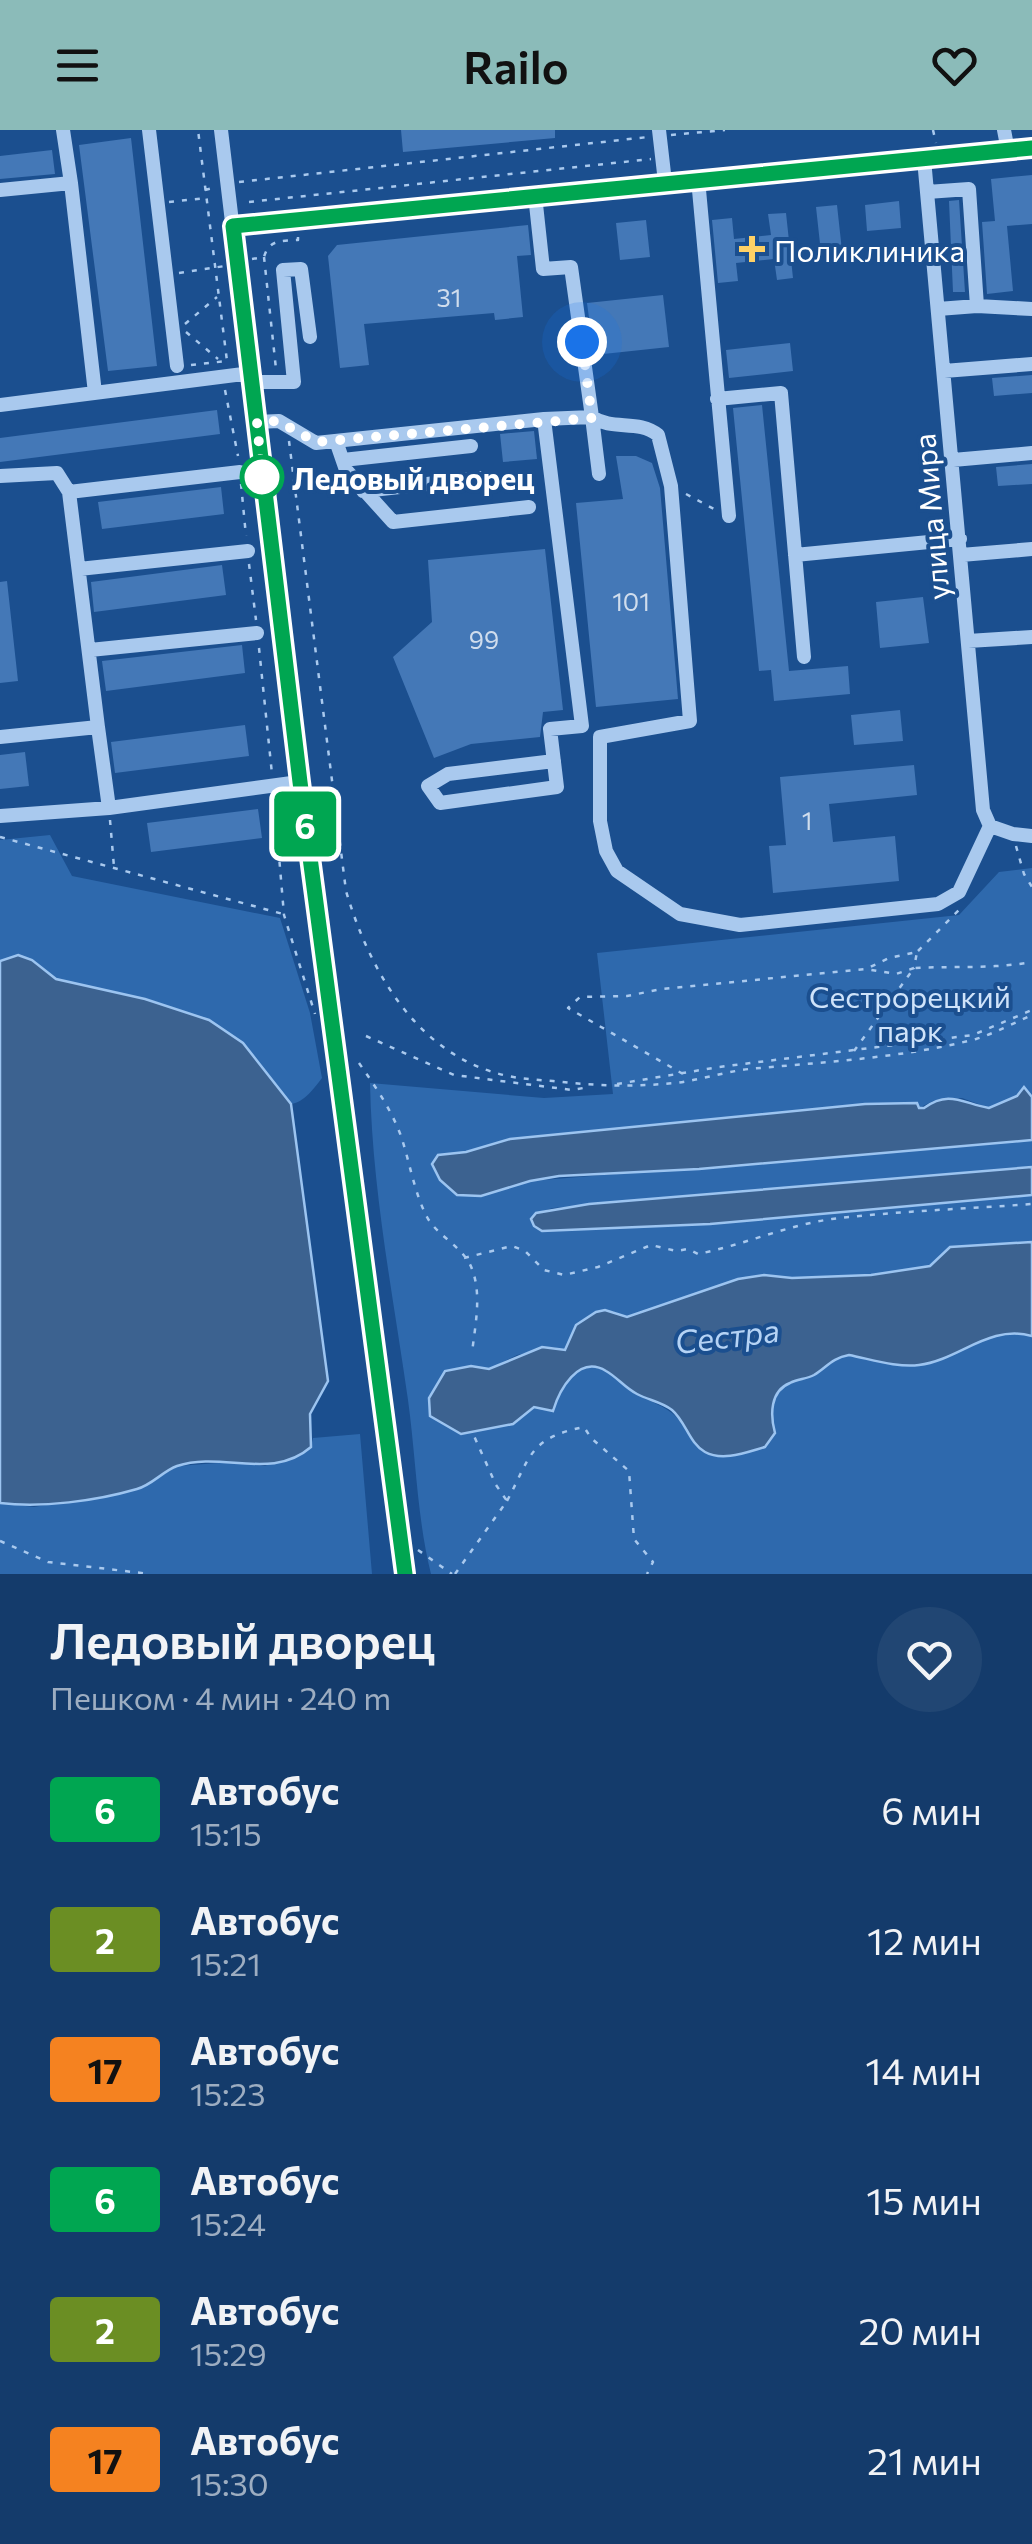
<!DOCTYPE html>
<html lang="ru">
<head>
<meta charset="utf-8">
<style>
  body { margin:0; font-family:Commissioner,sans-serif; background:#214673; color:#f1f3f6; height:100vh; display:flex; flex-direction:column; font-size:38px; white-space:nowrap }
  * { box-sizing:border-box; margin:0 }
  p { font-size:32px; color:#9dadc1 }
  .icon { flex:none; width:55px; height:55px; fill:none; stroke:currentColor; stroke-width:2; stroke-linecap:round; stroke-linejoin:round }
  .map { position:relative; height:1444px; overflow:hidden }
  .panel { display:flex; flex-direction:column; background:#143b6b; flex:1 }
  .panel>* { flex:none }
  .badge { padding:0 20px; border-radius:8px; font-size:35px; line-height:65px }
  .you { position:absolute; width:50px; height:50px; margin:-25px; border:8px solid #fff; border-radius:50%; background:#1a73e8; box-shadow:0 0 0 15px #1a73e833 }
  .map>.badge { position:absolute; translate:-50% -50%; box-shadow:0 0 0 5px #fff }
  .round { display:grid; place-items:center; flex:none; width:105px; height:105px; border-radius:52px; background:#214673 }
  .summary { display:flex; align-items:center; justify-content:space-between; height:170px; padding:0 50px }
  h1 { font-size:48px; font-weight:600; line-height:75px }
  ul { padding:0; list-style:none }
  li { display:flex; align-items:center; gap:30px; height:130px; padding:0 50px }
  li div { flex:1 }
  li b { display:block; font-size:38px }
  li em { font-style:normal }
  li .badge { min-width:110px; font-weight:700; text-align:center }
  header { display:flex; justify-content:space-between; align-items:center; height:130px; padding:0 50px; background:#8bbbb9; color:#111; font-size:45px; font-weight:600 }
  .map>svg:first-child { display:block }
  .green { fill:#2e69ad }
  .water { fill:#3c6290; stroke:#9cc4f0; stroke-width:2.5 }
  .building { fill:#4478b7 }
  .lines { fill:none; stroke-linecap:round; stroke-linejoin:round }
  .path { stroke:#a9c9ee; stroke-width:2.5; stroke-dasharray:5 8; stroke-linecap:butt }
  .minor { stroke:#a9c9ee; stroke-width:14 }
  .line-casing { stroke:#fff; stroke-width:22 }
  .line { stroke:#00a651; stroke-width:15 }
  .walk { stroke:#fff; stroke-width:10; stroke-dasharray:0 18 }
  .poi-dot { fill:#ffd166; stroke:#1b4f8f; stroke-width:4 }
  .stop-dot { fill:#fff; stroke:#00a651; stroke-width:5 }
  .labels { text-anchor:middle; dominant-baseline:central; stroke-width:8; stroke-linejoin:round; paint-order:stroke }
  .number-label { font-size:25px; fill:#d0dded }
  .poi-label { font-size:30px; fill:#fff; stroke:#1b4f8f; text-anchor:start }
  .stop-label { font-size:30px; font-weight:bold; fill:#fff; stroke:#1b4f8f; text-anchor:start }
  .street-label { font-size:30px; fill:#fff; stroke:#1b4f8f }
  .park-label { font-size:30px; fill:#cfe3fa; stroke:#1b4f8f }
  .water-label { font-size:32px; font-style:italic; fill:#b5d3f5; stroke:#1b4f8f }
</style>
</head>
<body>
<header><svg class="icon" aria-label="menu" viewBox="0 0 24 24"><path d="M4 6h16M4 12h16M4 18h16"/></svg>Railo<svg class="icon" aria-label="heart" viewBox="0 0 24 24"><path d="M12 20l-8-8c-3-5 5-10 8-4 3-6 11-1 8 4z"/></svg></header>
<div class="map">
<svg width="1032" height="1444" viewBox="0 0 1032 1444">
  <rect width="100%" height="100%" fill="#1b4f8f"/>
  <!-- green -->
  <path class="green" d="M50,705l22,41 208,42 30,95 12,65c-8,10 -17,24 -31,26l-48,-61 -99,-44 -88,-20 -24,-19 -13,-5 -19,6v-121z
    M1032,738v229l-9,-9 -6,8 -28,12 -27,-10 -29,3 -14,7 -3,-5 -51,1 -355,35 -44,13 64,29 502,-41v27l-479,41 -17,5 -5,6 11,12 168,-7 322,-29v47l-82,5 -20,19 -59,9 -79,3 -28,-3 -72,19 -65,23 -15,-6 -45,32 -2,7 -13,-3 -35,8 -28,14 -18,-3 -26,5 -9,20 5,28 20,15 58,-14 15,-13 19,4c7,-20 20,-51 49,-42 11,4 22,17 32,24 17,10 33,12 47,29l94,11c-5,-19 -5,-42 15,-50 7,-4 17,-4 24,-8 13,-8 18,-17 35,-20 21,4 49,13 70,10 40,-5 70,-41 113,-29v238h-601c-14,-56 -15,-116 -23,-174 -15,-105 -36,-211 -38,-317l174,15 69,-4 -16,-141 362,-38 40,-43z
    M360,1304l12,140h-372v-71l34,4 106,-18 38,-23 53,-4 34,4 46,-19 2,-9z"/>
  <!-- water -->
  <path class="water" d="M18,825l14,5 24,19 89,20 64,21 34,23 48,61 37,277 -18,33 1,33c-39,34 -89,4 -134,19 -14,5 -25,19 -40,23 -41,12 -95,19 -137,14v-542z
    M1024,957l8,10v43l-333,29 -140,7 -29,5 -49,15 -24,-1 -17,-15 -8,-16 6,-9 28,-3 44,-13 355,-35 52,-1 2,5h5c25,-18 38,-5 65,0l28,-12z
    M1032,1037v28l-322,29 -168,7 -8,-5 -3,-7 5,-6 53,-9z
    M1032,1112v94c-43,-12 -73,24 -113,29 -21,3 -49,-6 -70,-10 -17,3 -22,12 -35,20 -7,4 -17,4 -24,8 -20,8 -20,32 -15,50l-10,14c-18,5 -42,15 -60,5 -16,-9 -19,-30 -33,-42 -10,-8 -24,-10 -35,-16 -12,-6 -20,-17 -31,-23 -28,-17 -47,20 -53,40l-19,-4 -21,17 -52,10 -31,-18 -1,-18 16,-27 26,-5 18,3 53,-22 23,3 11,-25 20,-13 9,-2 22,7 111,-38 26,-4 28,3 79,-3 59,-9 20,-19z"/>
  <!-- building -->
  <path class="building" d="M401,0h154v8l-152,14z
    M131,8l26,228 -49,5 -29,-226z
    M52,20l3,24 -55,5v-23z
    M1032,45v49l-25,2 6,65 -26,3 -5,-72 13,-1 -4,-42z
    M959,70l6,92h-12l-4,-91z
    M899,71l2,27 -34,3 -2,-26z
    M837,75l6,55 -21,2 -6,-55z
    M786,83l7,65 -16,2 -3,-21 -38,4 2,18 -20,2 -6,-63 20,-2 2,21 37,-4 -3,-21z
    M646,90l4,37 -30,3 -4,-37z
    M528,95l3,30 -14,1 6,61 -28,3 -1,-7 -130,11 5,41 -29,3 -12,-112 9,-11z
    M663,165l6,52 -75,8 -7,-52z
    M790,213l3,28 -64,7 -3,-28z
    M1032,245v18l-38,3 -2,-18z
    M762,275l27,266 59,-5 2,28 -76,7 -3,-31 -12,1 -26,-263z
    M217,280l3,24 -220,28v-24z
    M534,301l3,28 -34,3 -3,-28z
    M616,326h20l16,7 8,25 18,211 -82,8 -20,-204 47,-4z
    M1032,334v20l-34,2 -2,-19z
    M221,357l3,27 -122,15 -4,-27z
    M545,419l18,161 -20,2 -3,25 -69,7 -37,14 -41,-101 39,-35 -4,-62z
    M222,435l4,30 -132,17 -3,-30z
    M7,451l11,100 -18,2v-101z
    M923,467l6,46 -49,5 -4,-46z
    M242,515l3,28 -139,18 -4,-30z
    M900,580l3,31 -49,4 -3,-30z
    M245,595l4,31 -134,17 -4,-31z
    M25,622l4,34 -29,3v-34z
    M914,635l3,30 -88,9 4,38 62,-6 4,45 -126,12 -4,-47 17,-1 -6,-68z
    M258,679l4,29 -111,14 -4,-29z"/>
  <g class="lines">
    <!-- path -->
    <path class="path" d="M933,0l3,13
      M671,5l54,-5
      M239,52l409,-45
      M205,60l12,-3
      M169,72l37,-4
      M249,72l402,-43
      M264,127l12,112
      M252,129l12,-2c5,-18 18,-16 34,-17v-7
      M179,143l46,-7
      M185,194l32,-27
      M186,202l32,27
      M191,235l36,-4 -29,-231
      M225,260l13,66
      M289,311l57,450c24,81 72,166 162,185 15,3 30,4 45,5 41,5 81,6 122,2 25,-3 49,-11 74,-14 75,-7 154,-11 227,-30 19,-6 38,-16 56,-24
      M241,354l5,52
      M686,364l28,15
      M249,434l7,56
      M259,518l13,126
      M274,667l10,118 31,99
      M110,690l4,47
      M0,707l283,77
      M1016,716l8,28 8,13
      M918,821l44,-44
      M366,906l88,39 118,15 17,-3
      M854,921l60,-83c40,-2 79,1 118,-6
      M359,933c16,23 32,46 42,73 9,27 13,56 26,81 10,19 37,30 45,52 10,26 3,57 0,84
      M683,944l-115,-66 12,-11 47,-1 35,-7 204,-20 30,5 18,-6 3,-16 -28,6 -23,11
      M617,954l102,-17 254,-32 59,-25
      M464,1128l48,-12 13,5 19,19 20,5 34,-8 53,-22 25,6 12,-2 10,5c45,-9 90,-29 134,-35 66,-8 133,-10 200,-15
      M507,1371c24,-45 22,-63 77,-74l7,11 38,33 5,68 19,23 -6,12
      M0,1411l48,21 102,12
      M418,1420l34,24
      M455,1444l52,-73 -11,-16 -22,-49"/>
    <!-- minor -->
    <path class="minor" d="M149,0l28,236
      M221,0l78,652 106,792
      M659,0l6,52
      M1004,0l4,21
      M924,29l59,651 7,16 23,8 19,2
      M698,49l31,337
      M71,53l24,210
      M0,60l71,-7 -8,-53
      M927,62l42,-3 8,117
      M535,65l8,74 28,-2 21,150c21,14 46,2 66,18l13,51 19,235 -90,16v84l6,30 11,20 63,43 60,11 198,-21 21,-12 31,-66
      M233,96l799,-78
      M938,179l39,-3 55,3
      M944,241l88,-7
      M252,252h42l-11,-112 18,-1 9,68
      M717,269l64,-6 23,264
      M0,275l251,-32
      M544,289l48,-2 7,57
      M257,292l22,-1 37,22 228,-24 38,307 -32,3 7,58 -117,16 -12,-17 20,-12 106,-13
      M336,311l10,29 47,52 136,-15
      M343,330l128,-14
      M953,330l79,-7
      M0,346l57,-3 12,19 29,235 -98,10
      M363,361l119,-13
      M69,362l171,-20
      M795,425l165,-16
      M961,425l71,-6
      M79,439l169,-18
      M968,511l64,-4
      M90,520l167,-17
      M98,597l11,81
      M0,686l109,-8 190,-26"/>
  </g>
  <g class="lines">
    <defs>
      <path id="line" d="M405,1444l-105,-792 -67,-556 799,-78"/>
    </defs>
    <!-- line casing -->
    <use href="#line" class="line-casing"/>
    <!-- line -->
    <use href="#line" class="line"/>
    <!-- walk -->
    <path class="walk" d="M262,347l-5,-55 21,-1 38,21 276,-24 -10,-76"/>
  </g>
  <!-- markers -->
  <path class="poi-dot" d="M747 104h10v10h10v10h-10v10h-10v-10h-10v-10h10z"/>
  <circle class="stop-dot" cx="262" cy="347" r="20"/>
  <g class="labels">
    <!-- number labels -->
    <g class="number-label">
      <text x="449" y="167">31</text>
      <text x="631" y="471">101</text>
      <text x="484" y="509">99</text>
      <text x="807" y="690">1</text>
    </g>
    <!-- poi labels -->
    <g class="poi-label">
      <text x="774" y="119">Поликлиника</text>
    </g>
    <!-- stop labels -->
    <g class="stop-label">
      <text x="292" y="347">Ледовый дворец</text>
    </g>
    <!-- street labels -->
    <g class="street-label">
      <text transform="translate(930 387) rotate(-95)">улица Мира</text>
    </g>
    <!-- park labels -->
    <g class="park-label">
      <text x="910" y="865">Сестрорецкий<tspan x="910" dy="34">парк</tspan></text>
    </g>
    <!-- water labels -->
    <g class="water-label">
      <text transform="translate(727 1205) rotate(-7)">Сестра</text>
    </g>
  </g>
</svg>
<div class="you" style="left:582px;top:212px"></div>
<b class="badge" style="left:305px;top:694px;background:#00a651;color:#fff">6</b>
</div>
<section class="panel">
<div class="summary"><div><h1>Ледовый дворец</h1><p>Пешком · 4 мин · 240 m</p></div><a class="round"><svg class="icon" aria-label="heart" viewBox="0 0 24 24"><path d="M12 20l-8-8c-3-5 5-10 8-4 3-6 11-1 8 4z"/></svg></a></div>
<ul>
<li><span class="badge" style="background:#00a651;color:#fff">6</span><div><b>Автобус</b><p>15:15</p></div><em>6 мин</em></li>
<li><span class="badge" style="background:#6b8e23;color:#fff">2</span><div><b>Автобус</b><p>15:21</p></div><em>12 мин</em></li>
<li><span class="badge" style="background:#f58220;color:#111">17</span><div><b>Автобус</b><p>15:23</p></div><em>14 мин</em></li>
<li><span class="badge" style="background:#00a651;color:#fff">6</span><div><b>Автобус</b><p>15:24</p></div><em>15 мин</em></li>
<li><span class="badge" style="background:#6b8e23;color:#fff">2</span><div><b>Автобус</b><p>15:29</p></div><em>20 мин</em></li>
<li><span class="badge" style="background:#f58220;color:#111">17</span><div><b>Автобус</b><p>15:30</p></div><em>21 мин</em></li>
</ul>
</section>
</body>
</html>
